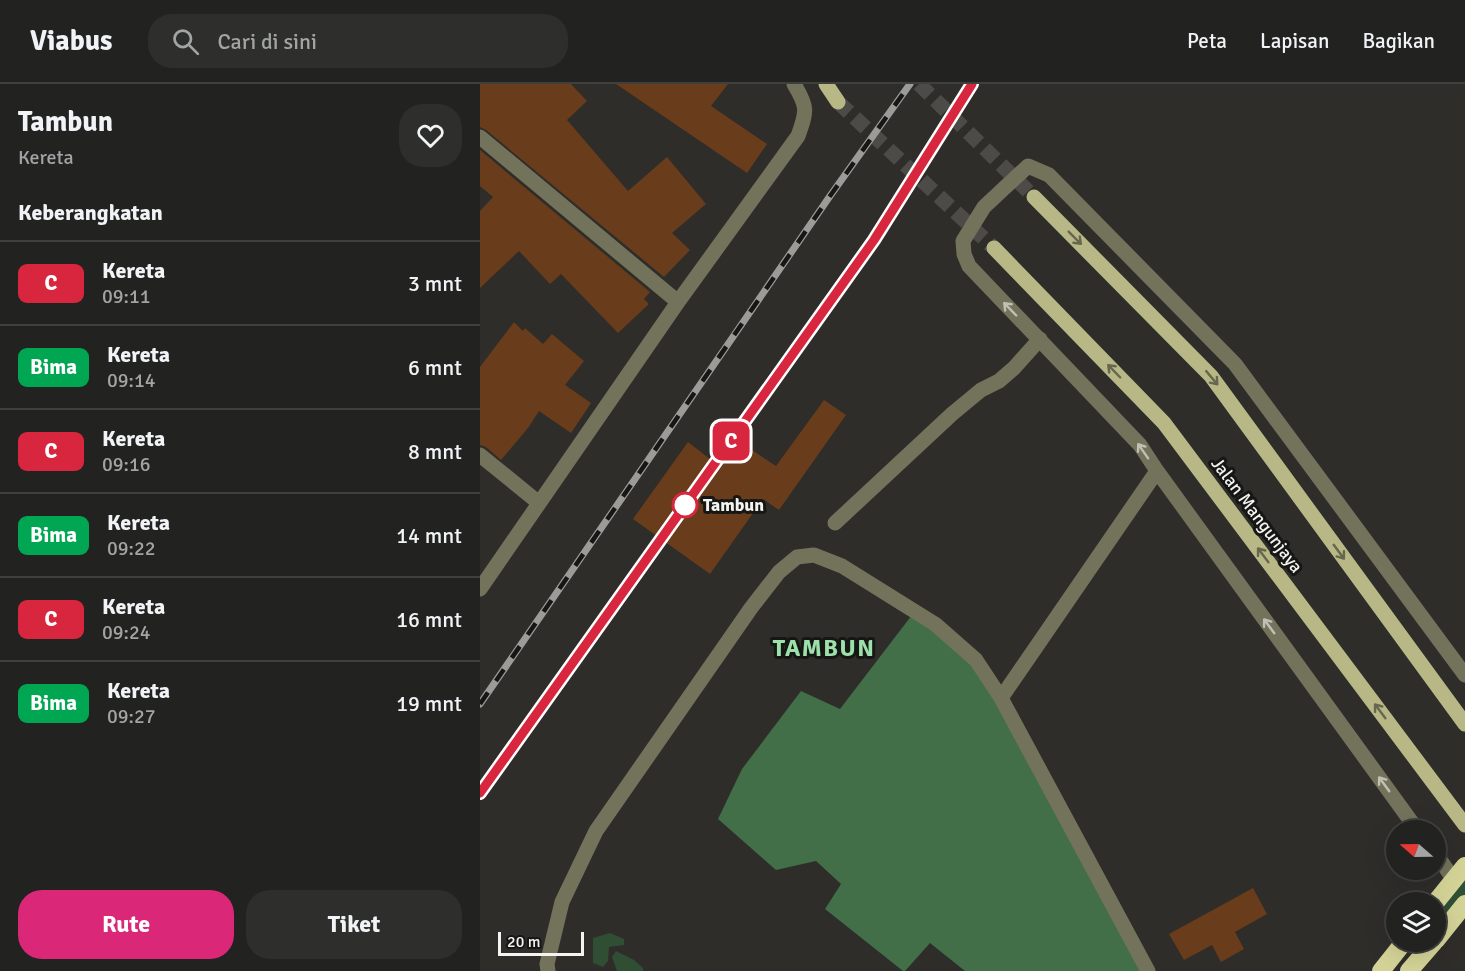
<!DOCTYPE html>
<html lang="id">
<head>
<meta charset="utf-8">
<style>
  body { margin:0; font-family:Signika,sans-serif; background:#2e2f2d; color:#f1f3f6; height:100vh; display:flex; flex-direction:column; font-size:22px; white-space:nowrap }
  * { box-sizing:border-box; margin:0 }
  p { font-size:20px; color:#a2a4a5 }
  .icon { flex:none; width:33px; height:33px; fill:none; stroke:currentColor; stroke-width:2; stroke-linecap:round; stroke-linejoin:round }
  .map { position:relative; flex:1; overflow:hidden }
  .sheet { display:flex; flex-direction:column; background:#222220; width:480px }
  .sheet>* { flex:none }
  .badge { padding:0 12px; border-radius:9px; font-size:21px; line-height:39px }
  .needle { width:39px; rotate:290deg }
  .fabs { position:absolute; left:906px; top:736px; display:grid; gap:12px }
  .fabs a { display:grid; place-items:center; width:60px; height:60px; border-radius:50%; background:#222220; box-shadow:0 6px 24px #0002,0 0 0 2px #3f3f3e; font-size:30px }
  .scale { position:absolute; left:18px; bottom:15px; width:86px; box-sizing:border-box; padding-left:6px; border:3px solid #f3f3f0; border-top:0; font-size:16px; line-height:21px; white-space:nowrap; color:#f3f3f0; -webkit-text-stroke:4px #161614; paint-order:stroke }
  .map>.badge { position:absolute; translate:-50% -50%; box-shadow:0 0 0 3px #fff }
  h2 { padding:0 18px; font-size:22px; line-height:54px }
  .round { display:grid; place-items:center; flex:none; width:63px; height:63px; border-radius:24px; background:#2e2f2d }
  .overview { display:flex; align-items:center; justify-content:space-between; height:102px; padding:0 18px }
  h1 { font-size:28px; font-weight:700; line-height:45px }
  .cta { display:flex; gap:12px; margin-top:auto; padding:12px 18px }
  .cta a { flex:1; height:69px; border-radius:24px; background:#db2777; color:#fff; font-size:24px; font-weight:700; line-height:69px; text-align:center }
  .cta a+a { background:#2e2f2d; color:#f1f3f6 }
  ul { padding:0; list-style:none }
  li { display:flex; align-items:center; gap:18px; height:84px; padding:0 18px; border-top:2px solid #3f3f3e }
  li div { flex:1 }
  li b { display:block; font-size:22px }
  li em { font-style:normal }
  li .badge { min-width:66px; font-weight:700; text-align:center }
  header { display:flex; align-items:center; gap:36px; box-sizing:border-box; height:84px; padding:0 30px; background:#222220; border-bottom:2px solid #3f3f3e }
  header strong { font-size:28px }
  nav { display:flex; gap:33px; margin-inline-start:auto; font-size:21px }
  .search { width:420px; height:54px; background:#2e2f2d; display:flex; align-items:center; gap:15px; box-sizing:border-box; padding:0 21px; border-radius:24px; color:#a2a4a5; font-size:22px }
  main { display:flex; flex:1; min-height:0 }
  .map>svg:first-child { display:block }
  .green { fill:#304e34 }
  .forest { fill:#426e48 }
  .building { fill:#693c1b }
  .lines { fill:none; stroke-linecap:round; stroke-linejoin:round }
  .major-tunnel { stroke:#4c4b48; stroke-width:15; stroke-dasharray:15 8; stroke-linecap:butt }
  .minor { stroke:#73735b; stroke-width:15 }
  .major { stroke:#b8b887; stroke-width:15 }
  .highway { stroke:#d4d397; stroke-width:18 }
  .rail-casing { stroke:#9b9b98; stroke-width:7 }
  .rail { stroke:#161614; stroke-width:4.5; stroke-dasharray:14; stroke-linecap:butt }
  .oneway { stroke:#67674e }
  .oneway2 { stroke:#c0c0b4 }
  .line-casing { stroke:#fff; stroke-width:14 }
  .line { stroke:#d7263d; stroke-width:9 }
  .stop-dot { fill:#fff; stroke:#d7263d; stroke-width:3 }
  .labels { text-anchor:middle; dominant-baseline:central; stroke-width:6; stroke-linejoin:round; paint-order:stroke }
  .stop-label { font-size:18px; font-weight:bold; fill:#f3f3f0; stroke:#161614; text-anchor:start }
  .street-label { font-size:18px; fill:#f3f3f0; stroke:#161614 }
  .district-label { font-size:24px; font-weight:bold; letter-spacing:1.5px; fill:#9ce0ab; stroke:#161614 }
</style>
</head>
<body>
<header>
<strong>Viabus</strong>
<div class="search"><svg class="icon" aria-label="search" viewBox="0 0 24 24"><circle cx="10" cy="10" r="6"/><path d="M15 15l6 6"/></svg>Cari di sini</div>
<nav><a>Peta</a><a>Lapisan</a><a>Bagikan</a></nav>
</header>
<main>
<section class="sheet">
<div class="overview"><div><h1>Tambun</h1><p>Kereta</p></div><a class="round"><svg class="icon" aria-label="heart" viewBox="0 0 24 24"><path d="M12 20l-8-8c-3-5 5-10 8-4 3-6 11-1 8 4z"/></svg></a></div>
<h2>Keberangkatan</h2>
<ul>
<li><span class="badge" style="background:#d7263d;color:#fff">C</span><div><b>Kereta</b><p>09:11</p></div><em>3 mnt</em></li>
<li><span class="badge" style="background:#00a651;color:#fff">Bima</span><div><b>Kereta</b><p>09:14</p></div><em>6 mnt</em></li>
<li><span class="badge" style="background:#d7263d;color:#fff">C</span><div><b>Kereta</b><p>09:16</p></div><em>8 mnt</em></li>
<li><span class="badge" style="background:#00a651;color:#fff">Bima</span><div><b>Kereta</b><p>09:22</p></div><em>14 mnt</em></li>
<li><span class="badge" style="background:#d7263d;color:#fff">C</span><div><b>Kereta</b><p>09:24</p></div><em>16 mnt</em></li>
<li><span class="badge" style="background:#00a651;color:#fff">Bima</span><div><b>Kereta</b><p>09:27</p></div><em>19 mnt</em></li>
</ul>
<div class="cta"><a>Rute</a><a>Tiket</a></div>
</section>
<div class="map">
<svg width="985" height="887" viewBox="0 0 985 887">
  <rect width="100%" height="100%" fill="#2e2d2a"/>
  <!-- green -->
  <path class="green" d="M985,782v38l-29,36 -1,-37z
    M130,849l14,6v6l-15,2 -1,14 -5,6 -10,-4v-25z
    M136,867l18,9 9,8v3h-26l-5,-14z"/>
  <!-- forest -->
  <path class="forest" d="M435,527l61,49 172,311h-183l-35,-28 -25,28h-2l-78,-62 16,-25 -25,-23 -40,9 -58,-51 24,-50 59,-78 39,18z"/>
  <!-- building -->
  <path class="building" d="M0,0h91l16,17 -20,19 61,71 39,-34 39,47 -34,29 18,17 -26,27 -178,-147 -6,-3z
    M136,0h112l-17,22 56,38 -20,29z
    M0,66l170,142 -6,7 5,5 -31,29 -57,-59 -11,10 -31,-33 -39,37v-77l13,-14 -13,-11z
    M34,238l9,9 2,-3 18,16 9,-10 32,27 -19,24 26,18 -20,30 -32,-22 -11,17 -27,32 -15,-13 -6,-2v-78z
    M344,316l22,15 -67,95 -16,-11 -53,75 -77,-55 55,-77 22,17 21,-23 45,30z
    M773,804l14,26 -32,18 9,17 -23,13 -9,-17 -28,15 -15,-26z"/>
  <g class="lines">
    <!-- major-tunnel -->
    <path class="major-tunnel" d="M439,0l115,113
      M358,18l156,146"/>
    <!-- minor -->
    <path class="minor" d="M0,53l198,165
      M0,371l59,48
      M355,439l117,-109 29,-24 18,-9 15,-13 26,-29
      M0,505l198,-287 120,-166c9,-25 10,-29 -4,-52
      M521,614l156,-227
      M938,747l-261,-360 -17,-26 -171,-179 -5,-12 -1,-13 21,-34 44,-41 21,9 186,189 230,311
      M956,770l18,26
      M68,887l-1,-7 15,-62 34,-71 155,-223 28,-36 18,-15 17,-2 28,11 93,58 41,36 25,38 147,273"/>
    <!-- major -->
    <path class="major" d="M346,0l12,18
      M554,113l177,179 254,348
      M514,164l170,175 301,402"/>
    <!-- highway -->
    <path class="highway" d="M955,819l30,-37
      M956,856l29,-36
      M901,887l23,-29
      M929,887l25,-29"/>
    <defs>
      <path id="rail" d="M0,620l350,-508 80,-112
        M0,709l394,-553 98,-156"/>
    </defs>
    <!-- rail casing -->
    <use href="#rail" class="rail-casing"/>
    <!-- rail -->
    <use href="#rail" class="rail"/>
  </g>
  <!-- one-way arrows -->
  <defs><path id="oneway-shaft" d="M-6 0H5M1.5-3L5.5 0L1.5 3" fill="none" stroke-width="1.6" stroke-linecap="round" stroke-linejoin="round" transform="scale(1.5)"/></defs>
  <g class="oneway">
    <use href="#oneway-shaft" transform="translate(595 154) rotate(45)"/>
    <use href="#oneway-shaft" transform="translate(634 287) rotate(-134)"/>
    <use href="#oneway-shaft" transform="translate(732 294) rotate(50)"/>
    <use href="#oneway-shaft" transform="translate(859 468) rotate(54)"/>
    <use href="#oneway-shaft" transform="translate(783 471) rotate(-127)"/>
    <use href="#oneway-shaft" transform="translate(900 627) rotate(-127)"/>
  </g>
  <g class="oneway2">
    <use href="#oneway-shaft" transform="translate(530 225) rotate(-134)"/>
    <use href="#oneway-shaft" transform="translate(663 367) rotate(-125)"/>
    <use href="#oneway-shaft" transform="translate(789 542) rotate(-126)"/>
    <use href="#oneway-shaft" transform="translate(904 700) rotate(-126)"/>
  </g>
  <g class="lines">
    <defs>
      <path id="line" d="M0,709l394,-553 98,-156"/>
    </defs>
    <!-- line casing -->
    <use href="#line" class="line-casing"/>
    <!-- line -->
    <use href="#line" class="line"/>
  </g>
  <!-- markers -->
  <circle class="stop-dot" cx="205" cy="421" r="12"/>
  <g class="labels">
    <!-- stop labels -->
    <g class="stop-label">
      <text x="223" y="421">Tambun</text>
    </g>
    <!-- street labels -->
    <g class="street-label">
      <text transform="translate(777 431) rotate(53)">Jalan Mangunjaya</text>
    </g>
    <!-- district labels -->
    <g class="district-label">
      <text x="344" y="564">TAMBUN</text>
    </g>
  </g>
</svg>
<div class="fabs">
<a><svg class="needle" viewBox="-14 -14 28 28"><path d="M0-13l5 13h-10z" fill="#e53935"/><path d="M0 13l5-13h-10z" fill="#a2a4a5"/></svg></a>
<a><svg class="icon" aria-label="layers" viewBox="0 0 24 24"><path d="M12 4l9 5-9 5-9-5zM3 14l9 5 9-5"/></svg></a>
</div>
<div class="scale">20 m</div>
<b class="badge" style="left:251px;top:357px;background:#d7263d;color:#fff">C</b>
</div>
</main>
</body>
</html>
